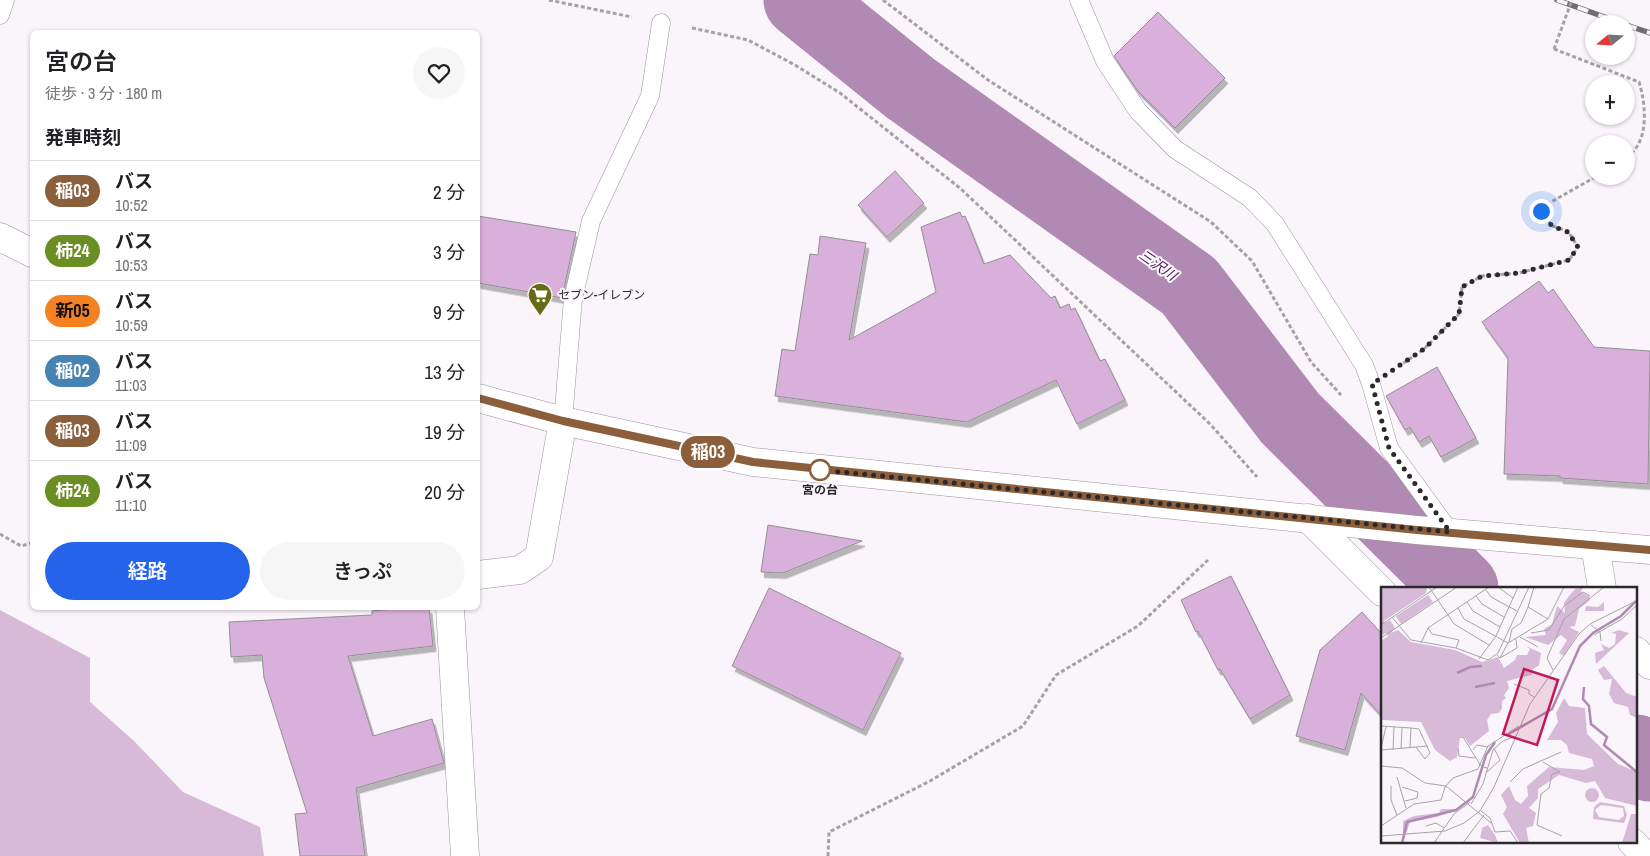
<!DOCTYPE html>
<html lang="ja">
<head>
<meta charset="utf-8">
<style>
  body { margin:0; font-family:"Archivo Narrow","Noto Sans JP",sans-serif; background:#f6f6f6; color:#202124; height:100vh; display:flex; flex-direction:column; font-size:19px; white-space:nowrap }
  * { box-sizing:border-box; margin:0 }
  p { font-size:16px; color:#757577 }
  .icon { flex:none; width:28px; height:28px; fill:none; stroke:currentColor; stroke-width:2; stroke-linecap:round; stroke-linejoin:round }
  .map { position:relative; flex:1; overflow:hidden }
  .panel { position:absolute; left:30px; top:30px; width:450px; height:580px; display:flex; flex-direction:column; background:#fff; border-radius:8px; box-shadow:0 1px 4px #0004 }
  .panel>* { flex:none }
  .badge { padding:0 10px; border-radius:16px; font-size:18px; line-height:32px }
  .needle { width:32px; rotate:252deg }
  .buttons { position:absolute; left:1585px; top:15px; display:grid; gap:10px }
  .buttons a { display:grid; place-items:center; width:50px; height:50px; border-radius:50%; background:#fff; box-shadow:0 1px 4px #0004; font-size:25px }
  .you { position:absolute; width:25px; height:25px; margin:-12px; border:4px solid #fff; border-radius:50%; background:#1a73e8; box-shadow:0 0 0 8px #1a73e833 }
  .map>.badge { position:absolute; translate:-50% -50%; box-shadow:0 0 0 2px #fff }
  h2 { padding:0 15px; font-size:19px; line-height:45px }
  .round { display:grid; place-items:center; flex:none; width:52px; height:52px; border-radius:26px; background:#f6f6f6 }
  .head { display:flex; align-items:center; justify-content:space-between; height:85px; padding:0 15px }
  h1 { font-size:24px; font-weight:600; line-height:38px }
  .primary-button { display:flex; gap:10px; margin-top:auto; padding:10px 15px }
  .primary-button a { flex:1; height:58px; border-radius:30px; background:#2563eb; color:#fff; font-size:20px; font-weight:600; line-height:58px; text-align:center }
  .primary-button a+a { background:#f6f6f6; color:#202124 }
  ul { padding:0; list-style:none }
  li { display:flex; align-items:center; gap:15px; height:60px; padding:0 15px; border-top:1px solid #e0e0e0 }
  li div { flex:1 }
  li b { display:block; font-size:19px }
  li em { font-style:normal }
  li .badge { min-width:55px; font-weight:700; text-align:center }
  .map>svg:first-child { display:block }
  .green { fill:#d6bad7 }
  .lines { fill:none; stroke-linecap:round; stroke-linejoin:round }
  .river { stroke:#b18ab3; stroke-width:75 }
  .building { fill:#d9b0db; stroke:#938f93; filter:url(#shadow) }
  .service-casing { stroke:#99959a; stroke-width:19 }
  .minor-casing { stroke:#99959a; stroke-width:29 }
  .primary-casing { stroke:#99959a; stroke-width:29 }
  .path { stroke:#a5a1a5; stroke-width:3; stroke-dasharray:4 2.5; stroke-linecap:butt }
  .service { stroke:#fff; stroke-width:18 }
  .minor { stroke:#fff; stroke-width:28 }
  .primary { stroke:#fff; stroke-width:28 }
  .rail-casing { stroke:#706d70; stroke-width:5.5 }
  .rail { stroke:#faf5fa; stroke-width:4; stroke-dasharray:11; stroke-linecap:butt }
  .path-bridge { stroke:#a5a1a5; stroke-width:3; stroke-dasharray:4 2.5; stroke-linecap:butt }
  .line-casing { stroke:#fff; stroke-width:11 }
  .line { stroke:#8b5e3c; stroke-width:8 }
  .walk { stroke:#2b292b; stroke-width:5; stroke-dasharray:0 9 }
  .stop-dot { fill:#fff; stroke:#8b5e3c; stroke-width:2.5 }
  .labels { text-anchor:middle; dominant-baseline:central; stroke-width:4; stroke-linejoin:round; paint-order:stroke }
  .poi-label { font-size:12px; fill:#2b292b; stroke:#faf5fa; text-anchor:start }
  .stop-label { font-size:12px; font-weight:bold; fill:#2b292b; stroke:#faf5fa }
  .water-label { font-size:14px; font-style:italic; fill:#4a194e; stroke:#faf5fa }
  .inset-river { fill:none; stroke:#b18ab3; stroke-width:2.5 }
  .inset-road { fill:none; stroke:#a7a3a7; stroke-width:1 }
  .view { fill:#c2185b; fill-opacity:0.15; stroke:#c2185b; stroke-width:2.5 }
  .inset-edge { fill:none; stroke:#2b292b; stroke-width:2.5 }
</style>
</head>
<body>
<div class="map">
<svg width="1650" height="856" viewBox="0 0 1650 856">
  <defs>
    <filter id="shadow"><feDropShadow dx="3" dy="5.5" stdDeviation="0" flood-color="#0004"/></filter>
  </defs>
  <rect width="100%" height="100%" fill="#faf5fa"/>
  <!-- green -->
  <path class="green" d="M0,610l90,48v44l44,39 49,51 77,35 4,29h-264z"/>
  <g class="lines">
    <!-- river -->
    <path class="river" d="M801,0l109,88 279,198 101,132 171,170
      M1636,752l14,12"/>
  </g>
  <!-- building -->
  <path class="building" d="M1158,12l67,66 -50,50 -38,-38 -23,-34z
    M895,171l29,32 -37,34 -29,-32z
    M960,212l2,5 3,-1 19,48 26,-9 41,43 4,-2 5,12 9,-4 2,6 4,-2 25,53 5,-2 20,41 -48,24 -21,-44 -89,42 -192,-26 7,-47 13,2 15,-97 8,1 2,-19 46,7 -17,97 87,-48 -15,-65z
    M478,216l98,16 -14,66 -84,-15z
    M1539,281l9,12 5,-4 41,58 56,4 -2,133 -88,-6v-2l-56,-2 4,-116 -26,-36z
    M1437,367l39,71 -35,19 -12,-21 -10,6 -9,-15 -5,3 -19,-34z
    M768,525l94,16 -79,32 -22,-1z
    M1231,576l59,119 -40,24 -30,-50 -2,1 -20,-39 -2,1 -15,-32z
    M769,588l132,65 -38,77 -131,-64z
    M405,608h24l4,38 -85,10 25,80 59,-17 12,44 -88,25 9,68h-65l-5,-42 12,-1 -43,-135 -2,-23 -31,2 -2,-35 143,-7v-4z
    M1362,612l20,22v82l-21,-23 -16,57 -49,-14 24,-86z"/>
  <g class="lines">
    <defs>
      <path id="service" d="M1079,0l26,61 33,50 37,38 75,49 25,26 89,141 7,19 18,64 61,84
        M0,15l5,-15
        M563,421l10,-122 18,-78 59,-125 11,-73"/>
      <path id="minor" d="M1308,518l74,74
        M1595,545l7,43
        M478,575l42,-5 19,-13 24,-136
        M450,608l15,248
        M1636,651l14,14
        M1632,842l14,14"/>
      <path id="primary" d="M0,237l32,16
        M478,398l85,23 190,41 664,68 233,20"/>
    </defs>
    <!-- service casing -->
    <use href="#service" class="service-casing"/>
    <!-- minor casing -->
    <use href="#minor" class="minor-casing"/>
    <!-- primary casing -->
    <use href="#primary" class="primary-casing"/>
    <!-- path -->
    <path class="path" d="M549,0l83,17
      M883,0l105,80 223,142 41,39 59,101 30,33
      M692,28l56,12 47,25 45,28 121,96 250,236 46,52
      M1554,49l85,33c7,23 11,60 -13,76
      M1398,367l26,-18 35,-35 3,-27 20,-11 37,-3 50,-13 9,-13 -10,-16 -16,-5 -11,-15 3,-5 53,-30
      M0,534l21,12 11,-3
      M828,856l1,-24 101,-51 93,-55 33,-51 82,-49 70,-66"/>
    <!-- service -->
    <use href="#service" class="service"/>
    <!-- minor -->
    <use href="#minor" class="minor"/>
    <!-- primary -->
    <use href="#primary" class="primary"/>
    <defs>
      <path id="rail" d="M1557,0l67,24
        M1626,25l24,8"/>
    </defs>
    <!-- rail casing -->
    <use href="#rail" class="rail-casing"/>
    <!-- rail -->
    <use href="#rail" class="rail"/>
    <!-- path-bridge -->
    <path class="path-bridge" d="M1554,49l18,-49"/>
  </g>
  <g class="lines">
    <defs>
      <path id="line" d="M478,398l85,23 190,41 664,68 233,20"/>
    </defs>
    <!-- line casing -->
    <use href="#line" class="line-casing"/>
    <!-- line -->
    <use href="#line" class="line"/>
    <!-- walk -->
    <path class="walk" d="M820,470l-9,-1 639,63 -61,-84 -17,-64 52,-35 35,-35 3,-27 20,-11 37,-3 50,-13 9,-13 -10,-15 -16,-6 -11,-15"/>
  </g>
  <!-- icons -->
  <defs>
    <symbol id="supermarket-pin" viewBox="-11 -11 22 30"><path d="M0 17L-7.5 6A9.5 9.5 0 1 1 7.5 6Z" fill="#646d13" stroke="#faf5fa"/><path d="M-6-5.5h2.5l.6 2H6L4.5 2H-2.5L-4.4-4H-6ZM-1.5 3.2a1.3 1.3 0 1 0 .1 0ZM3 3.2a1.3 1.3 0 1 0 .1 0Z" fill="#fff"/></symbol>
  </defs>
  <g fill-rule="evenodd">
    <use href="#supermarket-pin" x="526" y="281" width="28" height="38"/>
  </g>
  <!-- markers -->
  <circle class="stop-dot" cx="820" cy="470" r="10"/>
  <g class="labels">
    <!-- poi labels -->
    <g class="poi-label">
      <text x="558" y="295">セブン-イレブン</text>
    </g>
    <!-- stop labels -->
    <g class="stop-label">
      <text x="820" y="490">宮の台</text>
    </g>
    <!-- water labels -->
    <g class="water-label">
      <text transform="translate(1158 265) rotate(35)">三沢川</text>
    </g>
  </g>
  <!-- overview -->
  <g transform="translate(1381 587)">
    <rect width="256" height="256" fill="#faf5fa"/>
    <path d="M0,0l46,1 -1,5 -42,28 1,2 5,-3 5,8 -4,5 7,-3 13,12 44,8 27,12 16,-5 6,11 11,-8 2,-5h10l3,-6 -4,-3 15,7 -2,12 -7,5 2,2 -3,3 -24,6 2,7 -5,7 2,3 -4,3v7l-3,5 -8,1 -4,6 2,11 -19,15 -5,-8h-5l-3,19 -7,4 -15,-11 -14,-28 -39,-2 -1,-79 7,-5 -2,-3 -5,3zM202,0l-2,5 8,4 1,4 -11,9 -4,17 -6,1 10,5 -15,24 -5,-3 8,-13 -6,-5 -13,10 -23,-8 21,-2 -2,-6 8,-5 5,-18 8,7 -1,-10 5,-7 6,-7zM47,8l5,7 -32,22 -5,-8zM223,15v9h-19l1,-5 12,1zM238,43l10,3 -33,31 -1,-11 9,-3 -3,-6 8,4 6,-4 1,-10 -5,-1zM223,79l22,27 11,4v21l-7,-3 -2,-8 -14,-4 -5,-9 3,-15 -8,1 -6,-10zM183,111l5,8 16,2 2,26 31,30 19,8v34l-32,-8 -10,-17 -9,2 -27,-8 -21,14v9l-9,10 7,5 -3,13 -7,2 3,15h-9l-17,-29 4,-7 -6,-12 8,-9 6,14 6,4 7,-8 -1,-10 22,-19 35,3 10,-4 -2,-7 -23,-6 -2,-8 -6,-5h-14l11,-18 -2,-9zM204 208a7 7 0 1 1 14 0a7 7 0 1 1-14 0ZM219,215l24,4 3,9 -3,8 -31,-4 1,-12zM220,218l22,3 1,8 -5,4 -20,-3 -4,-7zM60,222h16l-20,8 -27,5 -7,21v-22l11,-5 25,-3zM250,227h6v29h-15zM107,238l7,10 3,8 -18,-5 2,-10z" fill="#d6bad7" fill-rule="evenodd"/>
    <path class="inset-river" d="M76,86l13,-6 12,-1M94,100l20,-4M203,100l-1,12 6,7 2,18 16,13 -3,8 34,28M126,148l45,-26 28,-63 13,-13 28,-17 15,-15M21,256l5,-21 49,-12 17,-13 13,-42 9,-13"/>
    <path class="inset-road" d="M48,0l25,37 35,21M117,0l15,11M105,3l5,7 26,14M95,9l6,8 22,13M86,15l6,9 27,16M147,20l20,12M77,21l6,11 44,24 40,-24 16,-32M11,30l19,23 45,8 32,12 10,-7 31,-66M0,38l56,-38M210,38l9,7 1,9M47,41l4,6 27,6 -3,8M150,46l18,-3 15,-24 19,-14 7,4M213,48l28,-16 16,-15M139,50l18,10M0,51l76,-51M128,55l3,-13 9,-6 7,-16 6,-20M40,56l7,-15 61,-41M116,68l3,3 8,-15M119,71l17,-10 -1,-9M98,72l17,-23 22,-49M172,83l-6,-12 17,-39 40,-32M0,86v34M133,97l15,6v4l5,3M0,139l30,2 -1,20M30,141l8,1 11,24 -5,6 -9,-12M82,150l18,29 6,2M0,161l5,-21M77,161l1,8 16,2M20,162l1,-21M0,163l47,-4M12,163l1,-23M92,163l4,-5 11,2M162,175l17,10 -8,2 -3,14 -8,6 -4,31 25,11M0,179l21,2 23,15 21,3 45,37M106,185l13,-12 -6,-12M16,190l9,31M129,195l13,-13 38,-17M10,199v14l6,15M21,200l16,5 -1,6 -12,3M90,217l12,-20 10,-34 10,-9 13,-5M100,224l9,7 5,14 15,-1 8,12M0,239l33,-22 27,-4 4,-13 8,-9 25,-9 10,-23 31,-20M45,239l10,-3 8,5M0,249l64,-5 19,-8 16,-12 14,-24 36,-83 49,-70 11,-10 48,-24M53,256l20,-29 16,-12M82,256l21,-28"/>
    <path class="view" d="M143,82l34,11 -21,65 -34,-11z"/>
    <rect width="256" height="256" class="inset-edge"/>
  </g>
</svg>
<div class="buttons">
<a><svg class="needle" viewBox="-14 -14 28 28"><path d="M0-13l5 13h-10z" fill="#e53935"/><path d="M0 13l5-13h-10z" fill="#757577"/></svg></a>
<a>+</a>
<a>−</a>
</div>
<div class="you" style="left:1541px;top:211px"></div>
<b class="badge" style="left:708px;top:452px;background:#8b5e3c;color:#fff">稲03</b>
<section class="panel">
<div class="head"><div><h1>宮の台</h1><p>徒歩 · 3 分 · 180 m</p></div><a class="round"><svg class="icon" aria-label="heart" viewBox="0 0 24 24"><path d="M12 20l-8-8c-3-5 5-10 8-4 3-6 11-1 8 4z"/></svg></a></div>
<h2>発車時刻</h2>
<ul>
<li><span class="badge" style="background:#8b5e3c;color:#fff">稲03</span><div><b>バス</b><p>10:52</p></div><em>2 分</em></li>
<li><span class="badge" style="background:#6b8e23;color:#fff">柿24</span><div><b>バス</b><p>10:53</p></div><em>3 分</em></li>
<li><span class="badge" style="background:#f58220;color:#111">新05</span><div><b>バス</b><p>10:59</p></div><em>9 分</em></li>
<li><span class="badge" style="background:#4682b4;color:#fff">稲02</span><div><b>バス</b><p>11:03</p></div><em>13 分</em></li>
<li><span class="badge" style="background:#8b5e3c;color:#fff">稲03</span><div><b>バス</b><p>11:09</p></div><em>19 分</em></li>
<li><span class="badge" style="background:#6b8e23;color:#fff">柿24</span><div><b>バス</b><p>11:10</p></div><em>20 分</em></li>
</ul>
<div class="primary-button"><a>経路</a><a>きっぷ</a></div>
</section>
</div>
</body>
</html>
